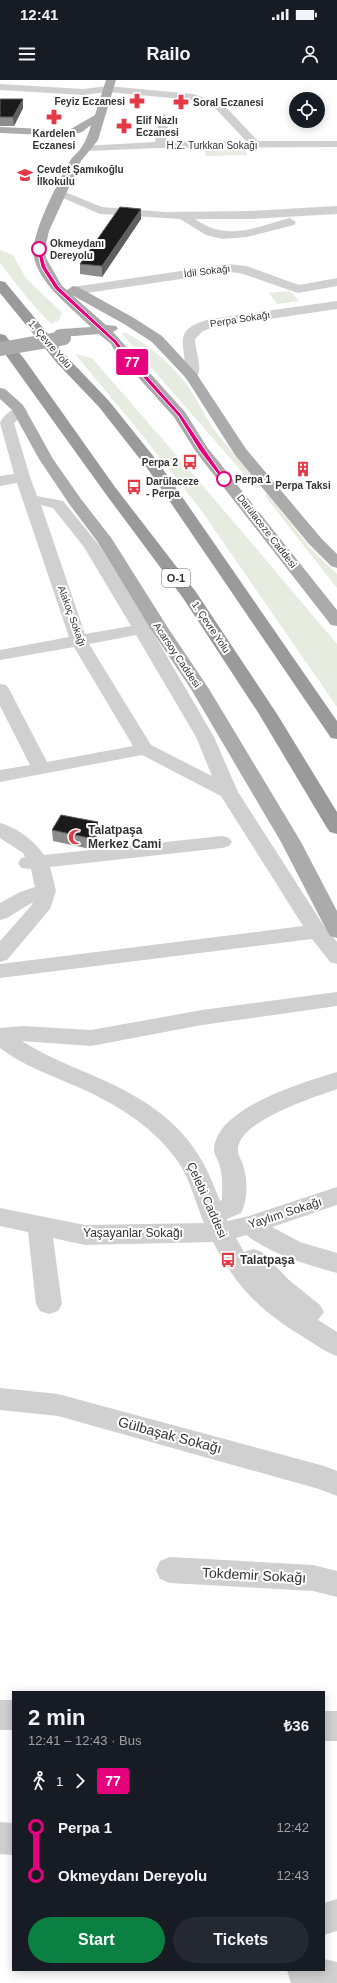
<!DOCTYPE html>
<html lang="en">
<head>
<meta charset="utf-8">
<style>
  body { margin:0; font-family:Arial,sans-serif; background:#242831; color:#f1f3f6; height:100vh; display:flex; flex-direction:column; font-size:15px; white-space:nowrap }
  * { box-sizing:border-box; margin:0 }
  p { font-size:13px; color:#9ea1a6 }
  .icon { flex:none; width:22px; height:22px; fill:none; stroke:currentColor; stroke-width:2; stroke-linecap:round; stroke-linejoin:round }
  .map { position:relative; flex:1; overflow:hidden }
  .side { position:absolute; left:12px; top:1611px; width:313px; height:280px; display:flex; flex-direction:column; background:#171b24; border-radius:0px; box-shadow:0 2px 10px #0003 }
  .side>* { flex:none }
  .badge { padding:0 8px; border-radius:3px; font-size:14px; line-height:26px }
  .tools { position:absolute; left:289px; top:12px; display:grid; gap:8px }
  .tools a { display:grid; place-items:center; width:36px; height:36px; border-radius:50%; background:#171b24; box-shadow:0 2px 10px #0003; font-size:20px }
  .map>.badge { position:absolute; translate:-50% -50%; box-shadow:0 0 0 2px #fff }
  .legs { display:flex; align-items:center; gap:6px; height:44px; padding:0 16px; font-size:13px }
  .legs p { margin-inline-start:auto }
  .overview { display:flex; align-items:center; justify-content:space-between; height:68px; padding:0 16px }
  h1 { font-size:22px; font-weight:700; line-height:30px }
  .action { display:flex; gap:8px; margin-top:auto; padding:8px 16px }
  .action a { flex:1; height:46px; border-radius:24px; background:#0b8043; color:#fff; font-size:16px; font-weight:700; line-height:46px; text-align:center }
  .action a+a { background:#242831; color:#f1f3f6 }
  ul { padding:0 16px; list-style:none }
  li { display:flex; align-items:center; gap:14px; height:48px; font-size:15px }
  li i { display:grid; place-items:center; width:6px; height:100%; margin:0 5px; background:currentColor }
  li i::after { content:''; width:10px; height:10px; margin:-5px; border:3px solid; border-radius:50%; background:#171b24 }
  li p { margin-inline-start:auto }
  li:first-child i { background:linear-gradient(#0000 50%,currentColor 0) }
  li:last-child i { background:linear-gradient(currentColor 50%,#0000 0) }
  .status { display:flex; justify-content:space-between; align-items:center; height:28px; padding:0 20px; background:#171b24; direction:ltr }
  .status svg { height:11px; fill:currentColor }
  header { display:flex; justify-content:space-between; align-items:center; height:52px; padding:0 16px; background:#171b24; font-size:18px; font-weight:700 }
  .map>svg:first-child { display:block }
  .green { fill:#e6ecdf }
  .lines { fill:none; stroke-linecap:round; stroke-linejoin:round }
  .minor { fill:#d0d0d0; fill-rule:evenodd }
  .major { fill:#ababab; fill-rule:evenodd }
  .highway { fill:#9a9a9a; fill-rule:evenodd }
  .major-bridge { stroke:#ababab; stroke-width:14 }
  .wall { fill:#8c8c8c }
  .shaded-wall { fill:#5f5f5f }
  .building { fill:#1a1a1a; stroke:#5f5f5f }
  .line-1 { fill:#e6007e; stroke:#fff }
  .stop-1-dot { fill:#fff; stroke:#e6007e; stroke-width:2 }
  .labels { text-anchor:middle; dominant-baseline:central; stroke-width:4; stroke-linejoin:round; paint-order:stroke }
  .far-poi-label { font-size:10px; font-weight:bold; fill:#333; stroke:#fff; text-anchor:start }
  .far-street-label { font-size:10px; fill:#333; stroke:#fff }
  .far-stop-label { font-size:10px; font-weight:bold; fill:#333; stroke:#fff; text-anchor:start }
  .shield { fill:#fff; stroke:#707070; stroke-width:1 }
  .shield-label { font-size:11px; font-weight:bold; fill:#333 }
  .poi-label { font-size:12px; font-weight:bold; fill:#333; stroke:#fff; text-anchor:start }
  .street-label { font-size:12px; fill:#333; stroke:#fff }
  .near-street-label { font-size:14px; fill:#333; stroke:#fff }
</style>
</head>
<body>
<div class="status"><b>12:41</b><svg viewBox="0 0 49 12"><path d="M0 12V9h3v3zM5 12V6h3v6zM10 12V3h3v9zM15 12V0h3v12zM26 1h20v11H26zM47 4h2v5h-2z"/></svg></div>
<header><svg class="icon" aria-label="menu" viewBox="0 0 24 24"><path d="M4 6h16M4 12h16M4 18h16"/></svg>Railo<svg class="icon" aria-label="person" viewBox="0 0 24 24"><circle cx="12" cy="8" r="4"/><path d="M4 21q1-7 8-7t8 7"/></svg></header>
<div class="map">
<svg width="337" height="1903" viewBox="0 0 337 1903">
  <rect width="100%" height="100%" fill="#fff"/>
  <!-- green -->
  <path class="green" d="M245,66l2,9 -41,1 -2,-9z
    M0,170l13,5 13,23 36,35 -3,7 -8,4 -23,-25 -28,-36z
    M290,211l9,10 -22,3 -8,-11z
    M121,253h5c24,12 53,37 67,61 7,11 12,23 20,34 15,20 32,39 49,59l-6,1z
    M75,274l17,4 124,143 121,143v63l-136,-197 -67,-85z
    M267,414l45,56 25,24v14l-72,-92z"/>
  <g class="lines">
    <!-- minor -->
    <path class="minor" d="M0,4l83,5 25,-3 85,8 30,10 35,37h79v6l-177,1 -73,3 -6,-3 2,-2 72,-4 4,-25 5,-3 5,3 -3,25 80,-1 -31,-33 -23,-8 -84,-8 -25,3 -83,-5z
      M60,110l42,17 63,5 86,-1 86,-5v8l-86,5h-56c32,23 61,8 95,-1l6,4 -2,3 -47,12 -25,2 -16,-4 -26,-16 -80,-5 -44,-19 -2,-2z
      M228,184l18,2 53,19 38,-7v8l-39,7 -58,-20 -12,-1 -155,23 -6,-4 6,-4z
      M337,221v8l-123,18 -11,4 -8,8c0,13 9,28 1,40h-10l-2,-3c5,-30 -17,-46 27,-57z
      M20,327l5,1 2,3 -13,12 16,54 7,19 26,5 36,44 52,84 63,108 24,55 86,134 13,16v22l-7,-2 -18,-23 -312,39v-14l303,-38 -82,-130 -79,-41 -142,27v-12l30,-5 -30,-59v-22l6,1 3,4 38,73 86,-16 -59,-99 -74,13v-10l69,-13 -52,-154 -17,3v-10l14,-2 -14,-51c4,-8 11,-14 20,-16zM41,425l12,3 31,39 47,79 -46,8zM136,555l60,102 16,39 -61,-31 -62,-101z
      M0,743c16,4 35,18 44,32l178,-19 7,2 3,4 -3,4 -7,2 -172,19 6,24 -6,18 -43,51 -7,2v-21l31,-35 2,-4 -26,16 -7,2v-17l20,-11 15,-5 -4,-18 -10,-1 -3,-5 3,-5 4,-1 -2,-4 -23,-15z
      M337,912v14l-135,19 -111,21 -69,-5c25,16 52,26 79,38 34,15 71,37 92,68 12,16 20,36 27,54l2,-1c0,-11 1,-22 -2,-33 -1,-6 -6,-12 -6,-17 1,-42 90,-68 123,-78v17c-22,8 -102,33 -99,62 0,5 4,10 5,14 5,16 5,34 -2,48l-14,6v2l22,-5 88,-29v18l-65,22 28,15 37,11v20c-32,-9 -64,-18 -91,-38l-10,3 8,14 9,-3 9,3 27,28 31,25 4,7 -6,8 19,12v24c-12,-4 -22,-12 -32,-18 -45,-27 -68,-50 -92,-96l-128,3 -32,-7 9,66 -4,7 -9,3 -9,-3 -4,-7 -8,-72 -28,-6v-18l85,17 119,-2c-9,-21 -14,-46 -28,-64 -25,-35 -65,-58 -103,-74 -25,-11 -51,-20 -73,-37v-20l23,-2 68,4 111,-20z
      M0,1308l58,6 266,72 13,5v25l-18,-7 -261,-73 -58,-6z
      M170,1477l143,8 24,6v26l-24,-6 -143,-8 -10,-4 -4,-9 4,-9z
      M0,1620h13v30h-13z
      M324,1631h13v30h-13z
      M0,1742l13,1v32l-13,-1z
      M337,1819v32l-13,4v-32z
      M324,1879l13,3v21h-46l-4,-13h37z"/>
    <!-- major -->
    <path class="major" d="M106,0h10l-18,60 -17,21 -32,70 -4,18 1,9 16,28 5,4 6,-4 5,1 56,31 28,18 34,37 50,76 75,89 16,16v14l-6,-2 -22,-22 -74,-89 -49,-77 -34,-36 -28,-18 -52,-29 34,30 10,1 2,3 -5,3 72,80 22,35 130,163v16l-6,-1 -135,-173 -22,-35 -58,-64 -5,-9 -12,-10 -38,3 -5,-1 -2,-3 2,-3 5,-1 30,-2c-19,-19 -52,-43 -57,-70 -5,-21 25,-76 36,-96 2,-4 5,-6 8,-9 7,-8 10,-17 13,-27l-9,7 -13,4 -69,-3v-6l69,3 26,-15z
      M0,308l5,1 18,16 30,54 28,40 31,40 56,89 41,61 92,153 36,69v27l-7,-2 -3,-5 -46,-89 -90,-153 -41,-61 -53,-87 -27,-36 -31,-46 -27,-49 -12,-11z"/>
    <!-- highway -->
    <path class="highway" d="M0,201l5,1 62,75 42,44 49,61 179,259v18l-6,-1 -184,-270 -48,-61 -42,-44 -57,-70z
      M0,254l5,1 20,25 90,127 81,105 81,122 60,98v22l-7,-2 -3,-4 -68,-114 -76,-116 -78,-105 -105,-146z"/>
    <!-- major-bridge -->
    <path class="major-bridge" d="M0,269l64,-11"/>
  </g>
  <!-- wall -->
  <path class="wall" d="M0,19l23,9 -9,18h-14z
    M141,129v10l-39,58 -22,-3v-10z
    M98,742v11l-8,16 -37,-8 -1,-11z"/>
  <!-- shaded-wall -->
  <path class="shaded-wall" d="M23,19v9l-9,18 -1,-9z
    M141,129v10l-39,58v-11z
    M98,742v11l-8,16 -1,-11z"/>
  <!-- building -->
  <path class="building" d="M0,19h23l-10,18h-13z
    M120,127l21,2 -39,57 -22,-2z
    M61,735l37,7 -9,16 -37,-8z"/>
  <!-- line-1 -->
  <path class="line-1" d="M39,168l2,1 5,18 13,20 58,54 6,8 58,65 45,66h-4l-23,-30 -21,-34 -59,-65 -5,-8 -59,-54 -14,-22 -4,-18z"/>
  <!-- icons -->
  <defs>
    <symbol id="pharmacy-bare" viewBox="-9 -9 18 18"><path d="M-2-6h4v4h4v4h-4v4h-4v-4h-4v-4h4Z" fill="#e63946" stroke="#fff" stroke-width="2.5" paint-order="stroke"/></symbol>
    <symbol id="school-bare" viewBox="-9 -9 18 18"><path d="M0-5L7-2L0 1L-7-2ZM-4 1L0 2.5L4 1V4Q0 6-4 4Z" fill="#e63946" stroke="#fff" stroke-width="2.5" paint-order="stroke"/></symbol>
    <symbol id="bus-bare" viewBox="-9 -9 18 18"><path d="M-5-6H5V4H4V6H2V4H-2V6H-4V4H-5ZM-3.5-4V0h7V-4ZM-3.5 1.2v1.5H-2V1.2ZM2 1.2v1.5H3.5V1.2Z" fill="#e63946" stroke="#fff" stroke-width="2.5" paint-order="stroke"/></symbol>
    <symbol id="building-bare" viewBox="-9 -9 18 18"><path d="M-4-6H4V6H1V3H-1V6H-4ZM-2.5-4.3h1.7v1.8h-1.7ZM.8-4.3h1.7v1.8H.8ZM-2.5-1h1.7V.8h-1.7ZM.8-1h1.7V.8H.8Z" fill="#e63946" stroke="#fff" stroke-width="2.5" paint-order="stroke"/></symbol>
    <symbol id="mosque-bare" viewBox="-9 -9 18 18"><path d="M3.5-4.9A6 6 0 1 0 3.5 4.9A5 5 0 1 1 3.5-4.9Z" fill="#e63946" stroke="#fff" stroke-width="2.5" paint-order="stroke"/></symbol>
  </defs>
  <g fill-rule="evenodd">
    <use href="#pharmacy-bare" x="126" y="10" width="22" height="22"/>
    <use href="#pharmacy-bare" x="170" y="11" width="22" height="22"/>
    <use href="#pharmacy-bare" x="43" y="26" width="22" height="22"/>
    <use href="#pharmacy-bare" x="113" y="35" width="22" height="22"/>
    <use href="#school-bare" x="14" y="84" width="22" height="22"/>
    <use href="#bus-bare" x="179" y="371" width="22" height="22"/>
    <use href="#building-bare" x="292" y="378" width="22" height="22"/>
    <use href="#bus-bare" x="123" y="396" width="22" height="22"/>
    <use href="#mosque-bare" x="65" y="746" width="22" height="22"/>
    <use href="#bus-bare" x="217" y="1169" width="22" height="22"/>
  </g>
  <!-- markers -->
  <g class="stop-1-dot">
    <circle cx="39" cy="169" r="7"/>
    <circle cx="224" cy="399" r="7"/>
  </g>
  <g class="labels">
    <!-- far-poi labels -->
    <g class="far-poi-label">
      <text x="125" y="21" text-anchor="end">Feyiz Eczanesi</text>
      <text x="193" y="22">Soral Eczanesi</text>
      <text x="136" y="40">Elif Nazlı<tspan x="136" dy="12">Eczanesi</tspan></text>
      <text x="54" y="53" text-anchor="middle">Kardelen<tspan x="54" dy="12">Eczanesi</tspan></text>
      <text x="37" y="89">Cevdet Şamıkoğlu<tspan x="37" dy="12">İlkokulu</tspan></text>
      <text x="178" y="382" text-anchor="end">Perpa 2</text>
      <text x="146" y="401">Darülaceze<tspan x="146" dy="12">- Perpa</tspan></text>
      <text x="303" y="405" text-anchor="middle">Perpa Taksi</text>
    </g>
    <!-- far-street labels -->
    <g class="far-street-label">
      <text x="212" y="65">H.Z. Turkkan Sokağı</text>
      <text transform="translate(207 191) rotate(-7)">İdil Sokağı</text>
      <text transform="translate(240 239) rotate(-9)">Perpa Sokağı</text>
      <text transform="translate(50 264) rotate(49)">1. Çevre Yolu</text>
      <text transform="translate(267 451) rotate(52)">Darülaceze Caddesi</text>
      <text transform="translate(72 536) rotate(70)">Alakoç Sokağı</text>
      <text transform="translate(211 547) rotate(56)">1. Çevre Yolu</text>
      <text transform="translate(177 575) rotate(56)">Acarsoy Caddesi</text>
    </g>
    <!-- far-stop labels -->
    <g class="far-stop-label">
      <text x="50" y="163">Okmeydanı<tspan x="50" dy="12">Dereyolu</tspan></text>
      <text x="235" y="399">Perpa 1</text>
    </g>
    <!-- shield labels -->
    <rect class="shield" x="162" y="489" width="28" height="18" rx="3"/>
    <g class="shield-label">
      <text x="176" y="498">O-1</text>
    </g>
    <!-- poi labels -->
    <g class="poi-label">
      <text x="88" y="750">Talatpaşa<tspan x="88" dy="14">Merkez Cami</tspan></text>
      <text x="240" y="1180">Talatpaşa</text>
    </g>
    <!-- street labels -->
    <g class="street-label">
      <text transform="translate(207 1120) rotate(66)">Çelebi Caddesi</text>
      <text transform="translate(285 1133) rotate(-18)">Yaylım Sokağı</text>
      <text x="133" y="1153">Yaşayanlar Sokağı</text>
    </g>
    <!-- near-street labels -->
    <g class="near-street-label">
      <text transform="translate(170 1355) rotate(15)">Gülbaşak Sokağı</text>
      <text transform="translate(254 1495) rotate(3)">Tokdemir Sokağı</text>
    </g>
  </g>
</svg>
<div class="tools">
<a><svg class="icon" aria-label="locate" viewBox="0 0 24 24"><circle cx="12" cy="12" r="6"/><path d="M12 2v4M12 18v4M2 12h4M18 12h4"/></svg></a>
</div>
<b class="badge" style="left:132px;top:282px;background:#e6007e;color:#fff">77</b>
<section class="side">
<div class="overview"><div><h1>2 min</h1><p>12:41 – 12:43 · Bus</p></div><b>₺36</b></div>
<div class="legs"><svg class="icon" aria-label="walk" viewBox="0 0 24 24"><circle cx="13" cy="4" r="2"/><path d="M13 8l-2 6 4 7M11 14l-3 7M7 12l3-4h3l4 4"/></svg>1<svg class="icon" aria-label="forward" viewBox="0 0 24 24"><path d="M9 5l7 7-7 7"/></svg><b class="badge" style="background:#e6007e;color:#fff">77</b></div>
<ul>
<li><i style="color:#e6007e"></i><b>Perpa 1</b><p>12:42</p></li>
<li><i style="color:#e6007e"></i><b>Okmeydanı Dereyolu</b><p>12:43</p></li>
</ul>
<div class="action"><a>Start</a><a>Tickets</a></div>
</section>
</div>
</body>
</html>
